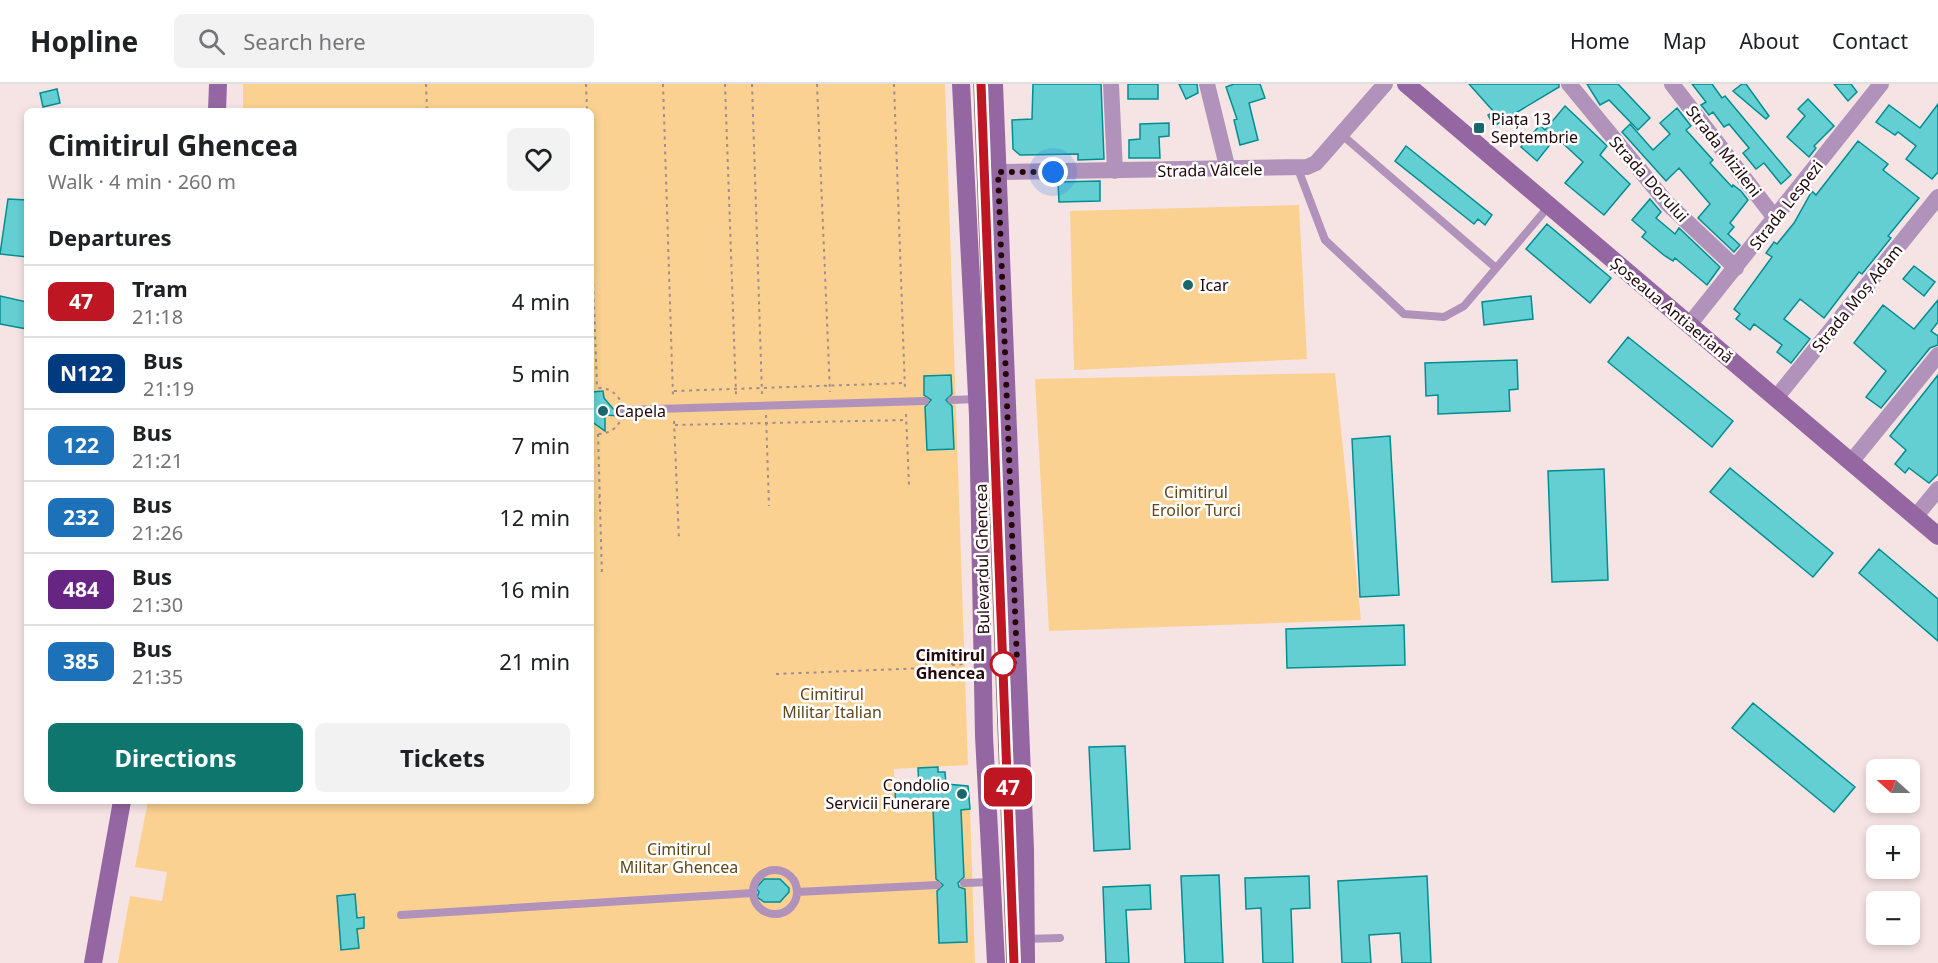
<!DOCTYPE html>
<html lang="en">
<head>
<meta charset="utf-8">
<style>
  body { margin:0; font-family:"Noto Sans",sans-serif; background:#f2f2f2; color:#202124; height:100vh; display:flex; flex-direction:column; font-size:22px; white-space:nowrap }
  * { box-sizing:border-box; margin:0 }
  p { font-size:20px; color:#757577 }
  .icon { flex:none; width:33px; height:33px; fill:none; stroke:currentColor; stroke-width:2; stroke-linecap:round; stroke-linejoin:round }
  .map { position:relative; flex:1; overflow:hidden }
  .side { position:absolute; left:24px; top:24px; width:570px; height:696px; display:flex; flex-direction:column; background:#fff; border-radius:9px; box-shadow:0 3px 9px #0003 }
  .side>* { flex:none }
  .badge { padding:0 12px; border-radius:9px; font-size:21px; line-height:39px }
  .needle { width:39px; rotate:291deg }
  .tools { position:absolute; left:1866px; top:675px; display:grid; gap:12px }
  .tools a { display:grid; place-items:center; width:54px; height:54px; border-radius:9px; background:#fff; box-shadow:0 3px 9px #0003; font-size:30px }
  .you { position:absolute; width:30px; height:30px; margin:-15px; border:4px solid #fff; border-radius:50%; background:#1a73e8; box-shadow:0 0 0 9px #1a73e833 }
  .map>.badge { position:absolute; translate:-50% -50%; box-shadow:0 0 0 3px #fff }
  h2 { padding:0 24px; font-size:22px; line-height:54px }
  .round { display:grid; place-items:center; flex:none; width:63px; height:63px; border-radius:9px; background:#f2f2f2 }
  .headline { display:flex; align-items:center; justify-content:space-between; height:102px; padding:0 24px }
  h1 { font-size:28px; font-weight:700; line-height:45px }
  .primary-button { display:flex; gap:12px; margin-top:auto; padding:12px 24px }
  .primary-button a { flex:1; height:69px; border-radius:9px; background:#0f766e; color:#fff; font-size:24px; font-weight:700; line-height:69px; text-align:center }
  .primary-button a+a { background:#f2f2f2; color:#202124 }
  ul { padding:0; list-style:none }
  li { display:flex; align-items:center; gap:18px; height:72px; padding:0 24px; border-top:2px solid #e0e0e0 }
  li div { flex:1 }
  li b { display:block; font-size:22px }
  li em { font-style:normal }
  li .badge { min-width:66px; font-weight:700; text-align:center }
  header { display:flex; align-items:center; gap:36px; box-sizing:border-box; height:84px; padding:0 30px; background:#fff; border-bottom:2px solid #e0e0e0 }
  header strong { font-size:28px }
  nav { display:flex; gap:33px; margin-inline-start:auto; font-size:21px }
  .search { width:420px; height:54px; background:#f2f2f2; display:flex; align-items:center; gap:15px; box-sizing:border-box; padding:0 21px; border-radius:9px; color:#757577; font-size:22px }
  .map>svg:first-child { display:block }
  .green { fill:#fad191 }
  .building { fill:#64cfd3; stroke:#028d91; stroke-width:1.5 }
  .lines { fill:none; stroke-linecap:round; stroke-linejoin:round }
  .path { stroke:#a28c8d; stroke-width:2; stroke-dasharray:3 4.5; stroke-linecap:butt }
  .lane { stroke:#b192ba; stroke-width:8 }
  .street { stroke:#b192ba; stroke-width:16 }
  .secondary { stroke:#9567a2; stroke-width:18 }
  .tram { stroke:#806869; stroke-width:1.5 }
  .line-casing { stroke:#fff; stroke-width:14 }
  .line { stroke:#be1622; stroke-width:9 }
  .walk { stroke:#230709; stroke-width:6; stroke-dasharray:0 10.8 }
  .poi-dot { fill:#19676a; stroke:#fff; stroke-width:2 }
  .stop-dot { fill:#fff; stroke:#be1622; stroke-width:3 }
  .labels { text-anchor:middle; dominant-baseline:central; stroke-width:5; stroke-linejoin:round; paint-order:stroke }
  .poi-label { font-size:16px; fill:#230709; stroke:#fff; text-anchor:start }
  .street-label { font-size:16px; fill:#230709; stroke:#fff }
  .park-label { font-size:16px; fill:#624718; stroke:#fff }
  .stop-label { font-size:16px; font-weight:bold; fill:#230709; stroke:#fff; text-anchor:end }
</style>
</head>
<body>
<header>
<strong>Hopline</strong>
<div class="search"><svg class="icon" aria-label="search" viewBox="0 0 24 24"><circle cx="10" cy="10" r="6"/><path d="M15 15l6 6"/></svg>Search here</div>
<nav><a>Home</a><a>Map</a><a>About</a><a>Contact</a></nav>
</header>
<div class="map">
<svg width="1938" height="879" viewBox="0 0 1938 879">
  <rect width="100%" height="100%" fill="#f6e4e4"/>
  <!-- green -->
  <path class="green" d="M243,0h702l23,681 -74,4 2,44 74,-4 5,154h-857l12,-67 32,5 5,-29 -32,-5 13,-66h443v-690h-348z
    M1299,121l8,154 -233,11 -4,-159z
    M1335,289l26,247 -312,11 -14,-252z"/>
  <!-- building -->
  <path class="building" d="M1033,0h68l3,75 -26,1v-6l-58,1 -7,-6 -1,-29 20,-1z
    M1128,0h30v15h-30z
    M1179,0h18l1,9 -12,6z
    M1234,0h26l5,14 -16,5 9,37 -18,5 -6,-25 3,-1 -11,-32z
    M1469,0h90v3l-65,39 -6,-11 6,-3z
    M1587,0h31l32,34 -12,12 -29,-30 -9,5z
    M1692,0h20l10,14 3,-2 66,79 -10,9 -17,-21 -8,6 -13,-16 6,-5 -20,-24 -5,3 -11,-15 -4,3 -8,-10 5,-3z
    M1742,0h4l23,32 -3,3 -33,-28z
    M1834,0h17l6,8 -9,9z
    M57,5l3,14 -17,4 -3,-14z
    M1808,15l26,27 -20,20 2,2 -7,9 -22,-20 18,-21 -7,-7z
    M1938,20v68l-6,7 -26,-20 10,-13 -18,-14 -3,3 -19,-13 13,-17 31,23z
    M1565,22l37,35 5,5 -7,9 30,29 -26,31 -39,-32 18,-21 -27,-25 -19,24 -16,-14 19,-22 5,5z
    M1677,24l14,18 -5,4 27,30 -3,3 22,24 1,-2 8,6 7,9 -18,23 4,4 -6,7 12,11 -6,7 -36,-34 12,-14 -31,-36 -13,13 -44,-49 8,-8 23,26 17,-16 -10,-11z
    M1169,39v13l-10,1 1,21h-31v-18l11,-1v-15z
    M1858,57l30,23 -5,6 36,28 -31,38 3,2 -29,36 -3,-2 -35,46 -24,-19 -16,20 26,20 -19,24 -14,-11 5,-7 -28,-21 -4,6 -14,-11 4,-5 -6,-5 38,-52 -6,-4 8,-11 3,2 17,-21 18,-32 4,4z
    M1406,62l86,69 -7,10 -7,-6 -4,5 -79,-63z
    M1100,97v20l-41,1 -1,-20z
    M8,115l19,1v57l-27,-3z
    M1650,115l11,13 -5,6 19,16 4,-6 41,39 -13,18 -32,-27 -2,3 -8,-5 -23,-19 4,-5 -14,-12z
    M1547,140l64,54 -21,25 -64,-54z
    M1914,182l21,16 -11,14 -21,-17z
    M0,212l27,6v27l-27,-5z
    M1531,212l2,23 -49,6 -2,-23z
    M1938,216v22l-7,9 7,5v9l-8,3 -49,60 -15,-11 20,-26 -32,-28 29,-38 31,24z
    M1628,253l105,84 -21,26 -104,-85z
    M1517,276l1,29 -9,1 1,21 -72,3v-19l-12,1 -1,-33z
    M951,291l1,19 -6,6 6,6 2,43 -27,1 -2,-43 6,-7 -7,-5v-19z
    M1938,291v99l-9,9 -20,-15 -4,5 -10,-9 11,-14 -16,-14z
    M603,307l1,7 15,18 -14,-1v16l-14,-10 1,-29z
    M1390,352l9,159 -39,2 -8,-158z
    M1730,384l103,85 -20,24 -103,-85z
    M1604,385l4,111 -56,2 -4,-111z
    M1879,465l59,50v42l-79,-68z
    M1404,541l1,40 -118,3 -1,-39z
    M1753,619l102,84 -21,25 -102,-84z
    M1125,662l5,103 -36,2 -5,-104z
    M938,683v5h7l1,12 22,2 2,23 -9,1 3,67 -6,6 1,4 6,2 2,53 -28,1 -2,-52 6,-6 -7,-6 -3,-71 -37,2 -1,-20 24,-1 -1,-21z
    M1219,791l4,88h-38l-4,-87z
    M1309,792l1,32 -19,1 2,54h-30l-2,-55 -15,1 -1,-31z
    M1427,792l4,87h-29l-2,-30 -31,2 2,28h-29l-4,-82z
    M764,795h16l9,9v4l-9,10h-16l-7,-5 2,-5 -3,-4z
    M1150,801l1,24 -25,1 3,53h-23l-3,-76z
    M355,810l2,24 7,-1v11l-7,1 2,19 -18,2 -4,-54z"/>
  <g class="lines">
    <!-- path -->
    <path class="path" d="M426,0l1,27
      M586,0l1,27
      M663,0l10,313
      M725,0l11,311
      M752,0l10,310
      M817,0l13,308
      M894,0l11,306
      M591,140l6,164
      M591,305c12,-3 22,0 29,11
      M674,307l231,-8
      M906,330l3,71
      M766,331l3,91
      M674,337l5,120
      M675,341l231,-5
      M591,349c13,3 23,-1 30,-13
      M598,350l4,142
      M591,414l9,-1
      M926 581a13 13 0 1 1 26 0a13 13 0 1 1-26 0Z
      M952,581l15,-1
      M776,590l150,-6"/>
    <!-- lane -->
    <path class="lane" d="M1341,50l155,134
      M1298,85l27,71 79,74 40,3 20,-11 85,-100
      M952,316l25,-1
      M623,326l302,-9
      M753 808a22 22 0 1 1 44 0a22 22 0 1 1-44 0Z
      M964,799l28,-1
      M797,808l140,-7
      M401,831l352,-22
      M1026,855l34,-1"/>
    <!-- street -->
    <path class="street" d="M1111,0l4,87
      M1207,0l21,86
      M1569,0l98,119 69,65
      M1672,0l103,134
      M998,88l309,-5 9,-4 69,-79
      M1689,241l192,-241
      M1776,314l162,-201
      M1851,378l87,-107
      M1916,432l22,-27"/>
    <!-- secondary -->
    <path class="secondary" d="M961,0l17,331 6,321 12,227
      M994,0l31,765 1,114
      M1406,0l532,452
      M217,27l1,-27
      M93,879l29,-162"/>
    <!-- tram -->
    <path class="tram" d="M974,0l33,879"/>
  </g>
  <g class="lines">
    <defs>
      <path id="line" d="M981,0l33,879"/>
    </defs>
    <!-- line casing -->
    <use href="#line" class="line-casing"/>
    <!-- line -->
    <use href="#line" class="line"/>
    <!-- walk -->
    <path class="walk" d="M1003,580l14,-2 -19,-490h55"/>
  </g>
  <!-- markers -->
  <g class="poi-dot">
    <rect x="1473" y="38" width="12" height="12" rx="3"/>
    <circle cx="1188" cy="201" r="6"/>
    <circle cx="603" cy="327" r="6"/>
    <circle cx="962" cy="710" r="6"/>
  </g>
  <circle class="stop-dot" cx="1003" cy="580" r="12"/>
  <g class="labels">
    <!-- poi labels -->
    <g class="poi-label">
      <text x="1491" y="35">Piața 13<tspan x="1491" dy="18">Septembrie</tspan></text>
      <text x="1200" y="201">Icar</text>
      <text x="615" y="327">Capela</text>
      <text x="950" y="701" text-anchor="end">Condolio<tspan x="950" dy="18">Servicii Funerare</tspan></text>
    </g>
    <!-- street labels -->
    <g class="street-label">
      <text transform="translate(1724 67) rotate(52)">Strada Mizileni</text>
      <text transform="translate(1210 86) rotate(-1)">Strada Vâlcele</text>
      <text transform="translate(1649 95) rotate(48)">Strada Dorului</text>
      <text transform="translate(1786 121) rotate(-52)">Strada Lespezi</text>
      <text transform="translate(1857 214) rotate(-51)">Strada Moș Adam</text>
      <text transform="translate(1672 226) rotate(40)">Șoseaua Antiaeriană</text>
      <text transform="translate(982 475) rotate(-91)">Bulevardul Ghencea</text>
    </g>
    <!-- park labels -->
    <g class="park-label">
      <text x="1196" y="408">Cimitirul<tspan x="1196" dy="18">Eroilor Turci</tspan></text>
      <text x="832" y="610">Cimitirul<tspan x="832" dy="18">Militar Italian</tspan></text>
      <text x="679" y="765">Cimitirul<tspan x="679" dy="18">Militar Ghencea</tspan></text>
    </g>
    <!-- stop labels -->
    <g class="stop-label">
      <text x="985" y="571">Cimitirul<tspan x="985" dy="18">Ghencea</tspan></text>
    </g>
  </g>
</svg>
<div class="tools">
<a><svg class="needle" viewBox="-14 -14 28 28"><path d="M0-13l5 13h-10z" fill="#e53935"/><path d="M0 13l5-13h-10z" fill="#757577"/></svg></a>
<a>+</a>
<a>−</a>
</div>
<div class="you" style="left:1053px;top:88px"></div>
<b class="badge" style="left:1008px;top:703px;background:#be1622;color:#fff">47</b>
<section class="side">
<div class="headline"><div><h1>Cimitirul Ghencea</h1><p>Walk · 4 min · 260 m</p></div><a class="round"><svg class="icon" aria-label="heart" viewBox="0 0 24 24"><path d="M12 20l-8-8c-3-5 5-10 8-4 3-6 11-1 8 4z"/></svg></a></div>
<h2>Departures</h2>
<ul>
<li><span class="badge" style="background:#be1622;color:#fff">47</span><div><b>Tram</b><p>21:18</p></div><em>4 min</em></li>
<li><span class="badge" style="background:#003b80;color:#fff">N122</span><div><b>Bus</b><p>21:19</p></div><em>5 min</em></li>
<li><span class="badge" style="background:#1d71b8;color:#fff">122</span><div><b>Bus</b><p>21:21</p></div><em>7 min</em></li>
<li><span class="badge" style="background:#1d71b8;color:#fff">232</span><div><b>Bus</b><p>21:26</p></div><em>12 min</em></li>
<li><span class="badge" style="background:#662483;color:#fff">484</span><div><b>Bus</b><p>21:30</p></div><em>16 min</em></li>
<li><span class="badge" style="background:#1d71b8;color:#fff">385</span><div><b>Bus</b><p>21:35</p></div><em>21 min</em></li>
</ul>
<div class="primary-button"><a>Directions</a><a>Tickets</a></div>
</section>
</div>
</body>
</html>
